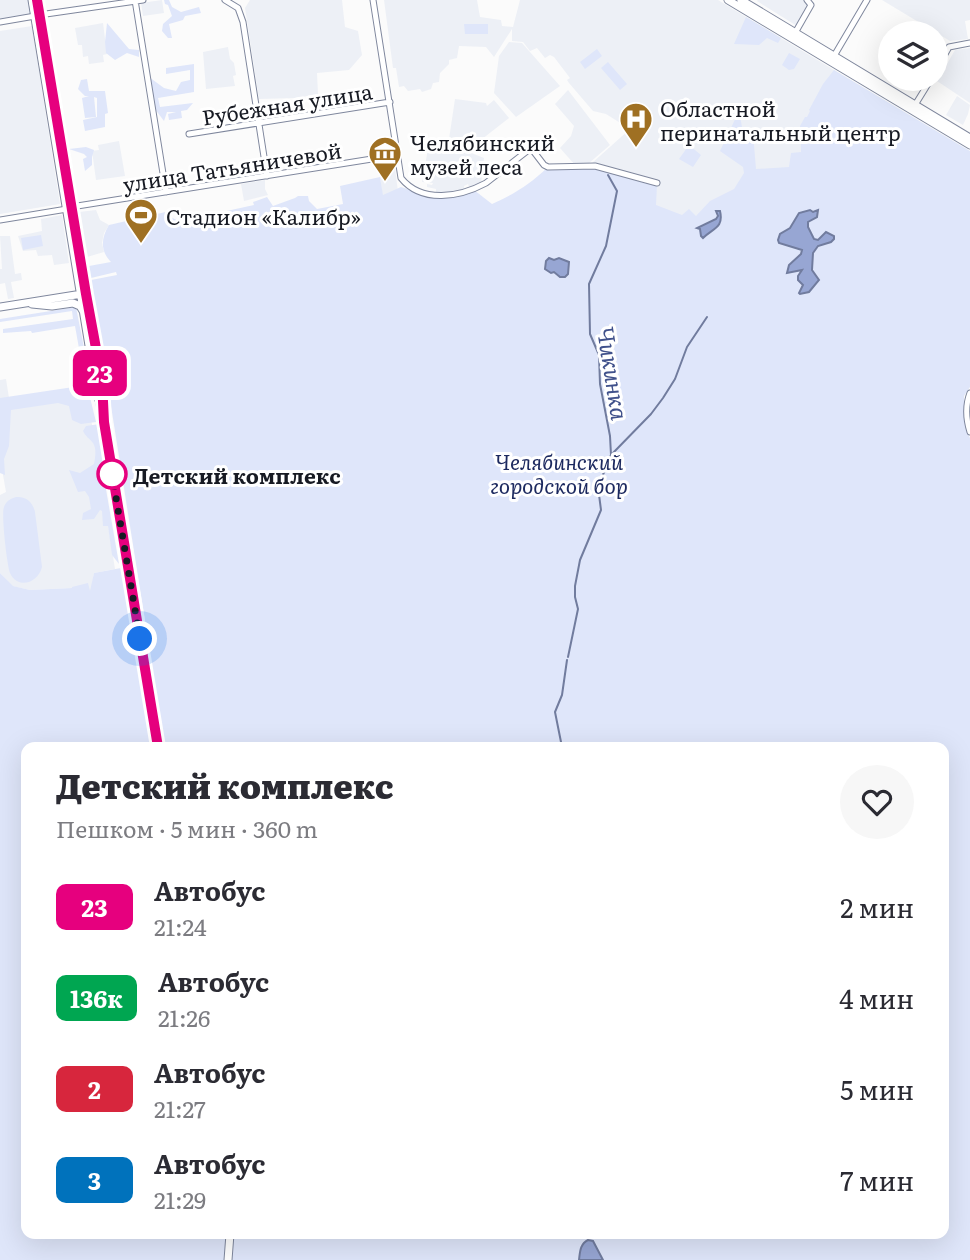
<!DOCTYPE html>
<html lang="ru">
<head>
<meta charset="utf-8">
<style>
  body { margin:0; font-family:Literata,serif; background:#f7f7f7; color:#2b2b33; height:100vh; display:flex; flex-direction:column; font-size:26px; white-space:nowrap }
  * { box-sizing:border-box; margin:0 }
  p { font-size:23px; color:#7c7c81 }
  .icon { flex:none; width:38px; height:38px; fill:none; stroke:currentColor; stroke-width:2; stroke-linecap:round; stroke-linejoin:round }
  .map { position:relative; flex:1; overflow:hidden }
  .drawer { position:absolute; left:21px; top:742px; width:928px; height:497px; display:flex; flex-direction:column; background:#fff; border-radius:14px; box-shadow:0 7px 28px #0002 }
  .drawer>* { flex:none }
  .badge { padding:0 14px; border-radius:10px; font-size:24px; line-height:46px }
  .fabs { position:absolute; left:878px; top:21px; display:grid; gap:14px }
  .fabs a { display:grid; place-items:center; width:70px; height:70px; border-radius:50%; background:#fff; box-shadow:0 7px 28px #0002; font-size:35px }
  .you { position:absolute; width:35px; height:35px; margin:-18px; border:5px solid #fff; border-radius:50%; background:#1a73e8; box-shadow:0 0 0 10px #1a73e833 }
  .map>.badge { position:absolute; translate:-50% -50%; box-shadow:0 0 0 4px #fff }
  .round { display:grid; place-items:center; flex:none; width:74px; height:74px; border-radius:37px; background:#f7f7f7 }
  .headline { display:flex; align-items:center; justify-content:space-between; height:119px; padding:0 35px }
  h1 { font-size:33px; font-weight:800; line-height:52px }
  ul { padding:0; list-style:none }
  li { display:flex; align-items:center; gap:21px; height:91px; padding:0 35px }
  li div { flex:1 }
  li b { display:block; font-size:26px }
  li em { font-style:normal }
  li .badge { min-width:77px; font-weight:700; text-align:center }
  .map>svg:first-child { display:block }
  .built { fill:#edf0f6 }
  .green { fill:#dfe6fa; fill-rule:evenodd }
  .water { fill:#97a6d3; stroke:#717c9e; stroke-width:2 }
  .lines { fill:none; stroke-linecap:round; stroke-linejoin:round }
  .stream { stroke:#717c9e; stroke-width:2 }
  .minor-casing { stroke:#7f879d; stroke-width:7 }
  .major-casing { stroke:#7f879d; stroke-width:9 }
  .minor { stroke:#fff; stroke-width:5 }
  .major { stroke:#fff; stroke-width:7 }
  .line-casing { stroke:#fff; stroke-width:16 }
  .line { stroke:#e6007e; stroke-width:10 }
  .walk { stroke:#171a23; stroke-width:7; stroke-dasharray:0 12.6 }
  .stop-dot { fill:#fff; stroke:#e6007e; stroke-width:3.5 }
  .labels { text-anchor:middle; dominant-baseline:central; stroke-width:6; stroke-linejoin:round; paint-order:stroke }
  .street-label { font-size:21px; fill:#171a23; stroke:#fff }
  .poi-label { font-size:21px; fill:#171a23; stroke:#fff; text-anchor:start }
  .park-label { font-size:21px; font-style:italic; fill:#1c295f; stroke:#fff }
  .stop-label { font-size:21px; font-weight:bold; fill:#171a23; stroke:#fff; text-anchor:start }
  .water-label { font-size:23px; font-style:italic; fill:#40518b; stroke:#fff }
</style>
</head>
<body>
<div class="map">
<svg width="970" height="1260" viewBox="0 0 970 1260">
  <rect width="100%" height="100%" fill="#fbfbfb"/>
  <!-- built -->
  <path class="built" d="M0,0h30l1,15 -31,6z
    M162,0l2,13 -21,3 -2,-13z
    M250,0h92l3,27 13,4 4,24 -13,15 -32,3 1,21 -22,4 -37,1 -14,-91z
    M384,0h93l3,17 21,3 1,6 11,1 7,-27h198l184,111 -101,41 -12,15 -81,54 -57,-11 -59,-45v-2l38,-34 -24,-15 -13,-3 -24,-28 -2,-3 3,-2 -16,-21 -4,-2 -5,3 -8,-10 -7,3 -7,-9 -11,-1v-12l-18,28 -8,-10 -27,-1 -2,12 -8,2v4l-9,9 -1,9 -6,1 -2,6 -9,3 -2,-3 -12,2 -4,-5 -5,1 -3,-19h-3z
    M758,0h54l-15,26 -40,-25z
    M882,0h88v20l-5,1 3,18 -18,2z
    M103,23l4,31 -4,1 1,7 -15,2 -1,-8 -5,1 -1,-12h-4l-3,-17z
    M32,26l28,178 -60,10v-183z
    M509,42l13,1 38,43 -44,31 -22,-24 5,-37z
    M228,47l2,12 4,4 2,12 -3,1 2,10 -29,3 -3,-37z
    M970,48v55l-33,-22 18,-31z
    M568,90l42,55 -22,19 -13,1 -15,-17 11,-12 3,-10 -19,-22z
    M957,96l13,9 -2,9 -5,11 -17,-10z
    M455,99l31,4 1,3 7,-6 15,18 -32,25 -28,-4z
    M438,140l46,18 -3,26 -12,3 -1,-3 -4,2v3l-2,1 -16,3 -10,-1v-3l-9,-2v-3l5,1 1,-2 -11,-1 6,-33z
    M119,141l6,35 -29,4 -4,-29 7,-1 -1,-5z
    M394,160l4,32 -15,6 -5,-35z
    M265,180v9l3,6 -24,6 -3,-17z
    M96,210l4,10 9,5 -5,8 -2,10 2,9 -17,5 -8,-45z
    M62,215l7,48 -15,2 -2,-10 -14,1 -2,-6 -13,1 -5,-15 24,-5 -1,-12z
    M0,236h10l5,38 6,-1 1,7 -11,2 3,16 -6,1 -3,-16 -5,1v-15h2z
    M6,379l3,19 77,-11 29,182 -21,4 -3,19 -19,-4 -42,2 -18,-4 -12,-13v-78l6,-3 -6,-34v-78z"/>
  <!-- green -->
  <path class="green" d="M164,0h5l3,7 9,5 18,-5 2,6 -16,3 -2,4 -14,4 3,14h-4l-6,-7 1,-7 9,-8 -4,-11 -3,-1z
    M746,17l35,21 -3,5 -11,-5 -8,7 -25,-1z
    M107,23l22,26 10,1v7l-12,-4 -12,7 -9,-7 -1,-11z
    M464,24h24v10h-23z
    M597,49l5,7 -17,13 -5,-7z
    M789,53l11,6 -6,10 -5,1 -7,-5z
    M608,62l19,22 -7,6 -19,-22z
    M194,64v28l-36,6 2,9 33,-4 -6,7 -6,1 1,7 -13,2 -1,-6 8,-2h-9l-3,9 -9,-12 -6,-32 15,11 12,3 5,-9 9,-2v-10l-24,4v-6z
    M834,70l136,81v236l-6,9 1,32 5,10v822h-970v-687l13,13 17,4 42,-2v-1l16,-4 2,8 4,-18 27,-5 10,61 16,4 -56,-353 26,-5 -1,-3 -25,6 -3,-10 1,-2 22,-4c-11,-11 -10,-24 -2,-37l61,-14 1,6 7,4 2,6v-6l13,-2 2,9 -1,-7h20l8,-9 32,-7 -1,-3 14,-5 6,9 22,-8 3,-2h10l1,5 8,8 26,-5 -3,-18 40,-9 3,18 18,-8 25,8 48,-5 18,14c21,-9 38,-20 55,-36h48l62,17 -1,20 26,10 7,-6 7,7 14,-15 24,-12 10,-16 -1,-6 -23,-16 19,-40 3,16 11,6 3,36 33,-2 2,-14 10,-1 -1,-26 5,-9h2l3,-6 -1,-1 14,-26zM26,747h917v487h-917z
    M87,79l2,12h16l3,22 -3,1v13l-20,4 -2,-11 14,-3v-19l-3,-1 2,20 -11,1 -3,-20 7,-2h-4l-7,-7 3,-9z
    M689,145l12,10 -8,12 -14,-8z
    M86,147l8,3 -2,7v8l-7,6 -2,-12 4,-2 -3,-3 -15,-5z
    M41,235l2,11 -20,4 -2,-12z
    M76,307l9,46 -5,1 -5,-28 -43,7 -1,-2 -28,2v-4l70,-10 -1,-8 -72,11v-3z
    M87,385l9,37 -15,2 -9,-4 -3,-14 -11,-3 -47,7 -2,36 -5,13 1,16 -5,-2v-75z
    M100,424l8,44 -5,4 16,92 -7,-9 -4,-29h-5l-1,-15 -2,-1 -6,9 -12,1 1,-7 8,-4 -2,-12 -4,-6 -7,1 -9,-22 11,3 14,-9c1,-6 3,-15 -1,-21 -4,-5 -7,-6 -10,-12l3,-5z
    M16,497c10,-1 17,5 19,15l7,55c-4,16 -24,23 -32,6 -3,-8 -9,-59 -6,-66 2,-6 6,-8 12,-10z"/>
  <!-- water -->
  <path class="water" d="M810,210l3,2 5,-2 -1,7 -9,5v5l6,12 4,1 8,-8 8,4v3l-3,3 -13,4 -5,7 -1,17 7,10 -10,12 -9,2 -1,-1 4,-8 -5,-5v-4l4,-6 -15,3 2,-8 12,-11 1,-4 -23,-7 -1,-3 2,-6 10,-6 9,-15z
    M716,211h4c4,17 -7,17 -17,27l-2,-2 -1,-7 -3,-1 19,-9 2,-3z
    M549,258l5,2 5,-2 10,4 -1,12 -3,3h-5l-6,-5 -3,1 -6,-4 1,-8z
    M588,1240l5,1 10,19h-24c1,-8 1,-16 9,-20z"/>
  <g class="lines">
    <!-- stream -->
    <path class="stream" d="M611,455l40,-41 12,-16 12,-19 12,-32 20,-30
      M568,657l10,-48 -3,-12v-11l5,-26 21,-50 -3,-23 13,-32 -1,-19 -10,-52 -1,-29 -9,-21 -1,-50 17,-38 11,-55 -9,-16
      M562,747l-7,-35 7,-17 5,-35"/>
    <defs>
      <path id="minor" d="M135,0l31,192
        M225,0l13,8 5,14 24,154
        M373,0l28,178c21,26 59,19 85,5l45,-35 13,17 4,2 47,-1 62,17
        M39,15l104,-15
        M0,22l35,-6
        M795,33l16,-28 -4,-5
        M834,56l33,-56
        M936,70l13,-23 21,-4
        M915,105l16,-26
        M189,134l201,-32
        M71,207l326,-52
        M0,220l67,-11
        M970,393c-5,13 -4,26 0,39"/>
      <path id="major" d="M32,0l63,382 9,40 54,325
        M728,0l242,145
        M741,0l229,138
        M43,35l43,259 16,87 1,22
        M32,304l20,2 21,-3 7,3 3,5
        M0,307l82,-13
        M228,1260l2,-26"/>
    </defs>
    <!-- minor casing -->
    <use href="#minor" class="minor-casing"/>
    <!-- major casing -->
    <use href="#major" class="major-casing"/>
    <!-- minor -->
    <use href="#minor" class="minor"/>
    <!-- major -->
    <use href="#major" class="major"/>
  </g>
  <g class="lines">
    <defs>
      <path id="line" d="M37,0l49,294 16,87 2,41 54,325"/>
    </defs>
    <!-- line casing -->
    <use href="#line" class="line-casing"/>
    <!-- line -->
    <use href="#line" class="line"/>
    <!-- walk -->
    <path class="walk" d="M112,474l28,165"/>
  </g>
  <!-- icons -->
  <defs>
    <symbol id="hospital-pin" viewBox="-11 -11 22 30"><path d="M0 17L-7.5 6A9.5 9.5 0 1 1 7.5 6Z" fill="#9f7023" stroke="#fff"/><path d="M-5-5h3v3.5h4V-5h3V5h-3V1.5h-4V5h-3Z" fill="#fff"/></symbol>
    <symbol id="museum-pin" viewBox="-11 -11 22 30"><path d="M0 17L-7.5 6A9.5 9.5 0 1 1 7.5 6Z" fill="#9f7023" stroke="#fff"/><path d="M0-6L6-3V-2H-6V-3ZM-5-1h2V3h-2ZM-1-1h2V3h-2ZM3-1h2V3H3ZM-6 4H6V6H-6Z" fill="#fff"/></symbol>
    <symbol id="stadium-pin" viewBox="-11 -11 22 30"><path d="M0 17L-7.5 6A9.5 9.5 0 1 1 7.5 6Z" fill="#9f7023" stroke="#fff"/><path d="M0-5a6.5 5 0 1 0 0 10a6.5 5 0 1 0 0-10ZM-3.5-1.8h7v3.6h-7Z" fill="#fff"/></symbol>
  </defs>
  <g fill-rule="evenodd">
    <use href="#hospital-pin" x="617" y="100" width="38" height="52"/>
    <use href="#museum-pin" x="366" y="134" width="38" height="52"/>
    <use href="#stadium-pin" x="122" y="196" width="38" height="52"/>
  </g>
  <!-- markers -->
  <circle class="stop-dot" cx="112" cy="474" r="14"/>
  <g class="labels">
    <!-- street labels -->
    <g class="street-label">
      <text transform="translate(287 103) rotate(-9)">Рубежная улица</text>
      <text transform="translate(232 166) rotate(-9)">улица Татьяничевой</text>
    </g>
    <!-- poi labels -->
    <g class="poi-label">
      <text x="660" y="107">Областной<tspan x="660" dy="24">перинатальный центр</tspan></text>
      <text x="410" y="141">Челябинский<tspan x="410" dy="24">музей леса</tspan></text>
      <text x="166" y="215">Стадион «Калибр»</text>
    </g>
    <!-- park labels -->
    <g class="park-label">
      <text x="559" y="460">Челябинский<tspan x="559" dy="24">городской бор</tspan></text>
    </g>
    <!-- stop labels -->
    <g class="stop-label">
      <text x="133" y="474">Детский комплекс</text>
    </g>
    <!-- water labels -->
    <g class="water-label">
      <text transform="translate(614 373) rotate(81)">Чикинка</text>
    </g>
  </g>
</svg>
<div class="fabs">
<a><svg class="icon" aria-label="layers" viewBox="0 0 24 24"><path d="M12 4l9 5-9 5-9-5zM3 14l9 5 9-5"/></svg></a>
</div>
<div class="you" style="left:140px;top:639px"></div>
<b class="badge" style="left:100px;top:373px;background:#e6007e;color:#fff">23</b>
<section class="drawer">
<div class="headline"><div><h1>Детский комплекс</h1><p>Пешком · 5 мин · 360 m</p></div><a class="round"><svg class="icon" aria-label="heart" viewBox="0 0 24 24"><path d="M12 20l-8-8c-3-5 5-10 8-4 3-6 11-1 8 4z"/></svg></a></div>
<ul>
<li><span class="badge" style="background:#e6007e;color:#fff">23</span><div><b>Автобус</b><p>21:24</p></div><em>2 мин</em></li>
<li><span class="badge" style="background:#00a651;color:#fff">136к</span><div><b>Автобус</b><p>21:26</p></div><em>4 мин</em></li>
<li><span class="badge" style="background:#d7263d;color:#fff">2</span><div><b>Автобус</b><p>21:27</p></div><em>5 мин</em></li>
<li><span class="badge" style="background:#0072bc;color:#fff">3</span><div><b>Автобус</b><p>21:29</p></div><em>7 мин</em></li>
</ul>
</section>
</div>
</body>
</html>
